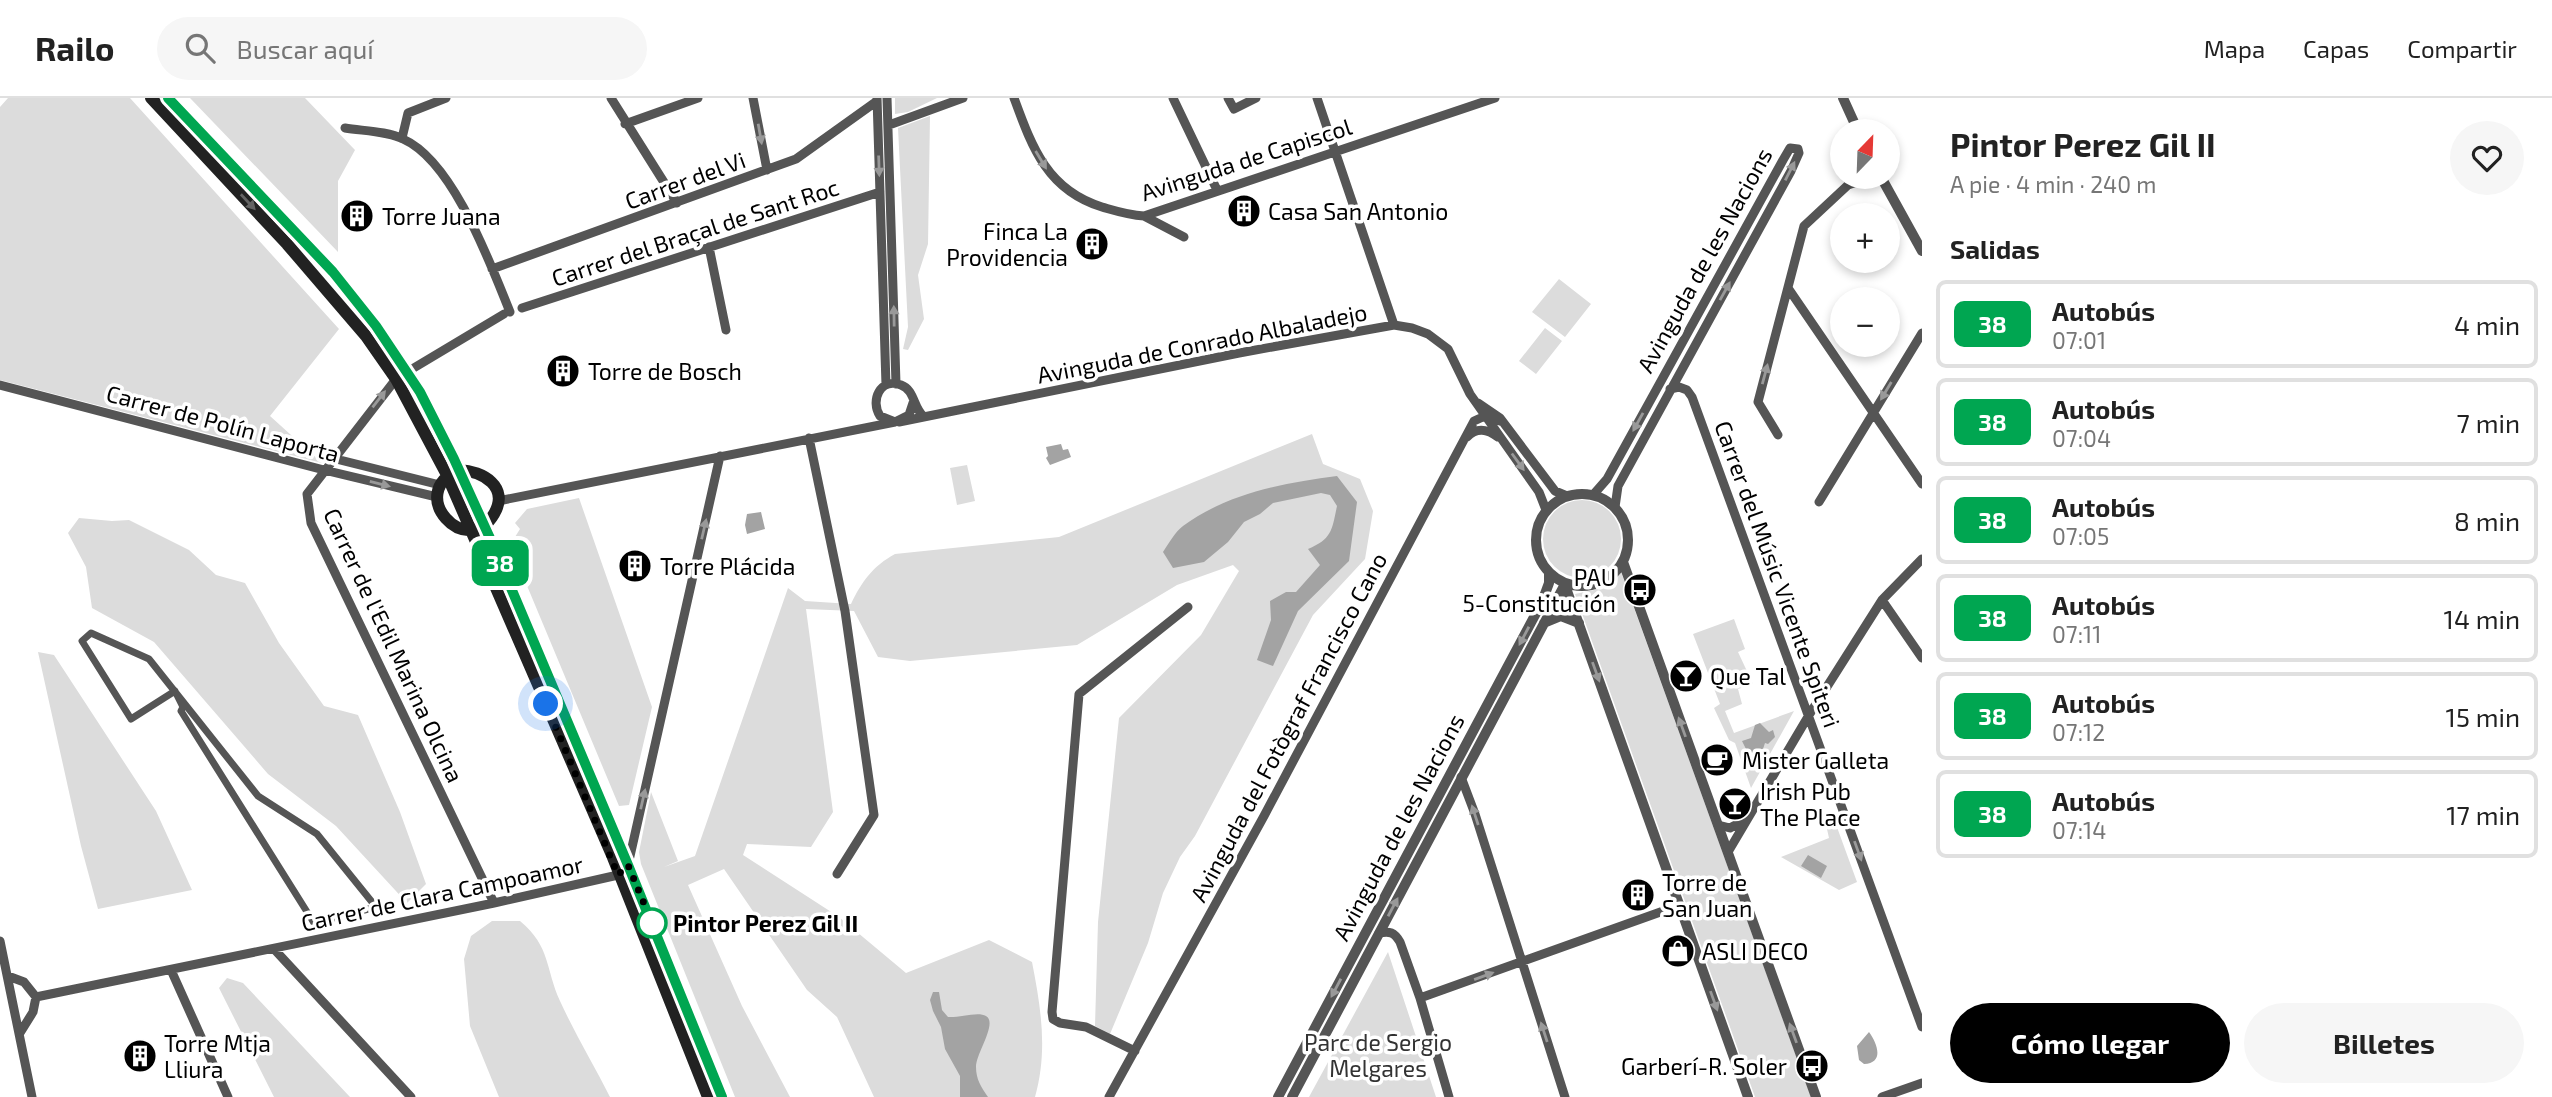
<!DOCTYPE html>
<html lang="es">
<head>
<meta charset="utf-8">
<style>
  body { margin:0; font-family:"Exo 2",sans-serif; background:#f6f6f6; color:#222; height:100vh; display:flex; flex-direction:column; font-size:26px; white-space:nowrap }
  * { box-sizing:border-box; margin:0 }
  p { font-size:23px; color:#767676 }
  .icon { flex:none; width:38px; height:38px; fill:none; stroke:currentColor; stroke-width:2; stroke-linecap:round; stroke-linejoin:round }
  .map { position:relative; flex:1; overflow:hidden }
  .panel { display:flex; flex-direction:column; background:#fff; width:630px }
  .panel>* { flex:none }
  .badge { padding:0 14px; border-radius:10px; font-size:24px; line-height:46px }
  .needle { width:46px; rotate:23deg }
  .tools { position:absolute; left:1830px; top:21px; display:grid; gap:14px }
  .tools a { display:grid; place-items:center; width:70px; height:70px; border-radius:50%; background:#fff; box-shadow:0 4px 10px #0003; font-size:35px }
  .you { position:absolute; width:35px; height:35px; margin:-18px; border:5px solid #fff; border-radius:50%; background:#1a73e8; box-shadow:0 0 0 10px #1a73e833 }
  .map>.badge { position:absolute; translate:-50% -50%; box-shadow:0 0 0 4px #fff }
  h2 { padding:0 28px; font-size:26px; line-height:63px }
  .round { display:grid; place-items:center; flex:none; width:74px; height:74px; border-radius:37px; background:#f6f6f6 }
  .head { display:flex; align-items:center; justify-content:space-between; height:119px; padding:0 28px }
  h1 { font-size:33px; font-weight:700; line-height:52px }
  .action { display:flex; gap:14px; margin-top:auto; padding:14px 28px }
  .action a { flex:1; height:80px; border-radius:42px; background:#000; color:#fff; font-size:28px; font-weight:700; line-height:80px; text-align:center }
  .action a+a { background:#f6f6f6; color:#222 }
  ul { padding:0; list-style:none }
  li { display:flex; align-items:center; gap:21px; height:88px; margin:0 14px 10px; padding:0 14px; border:4px solid #e0e0e0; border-radius:10px }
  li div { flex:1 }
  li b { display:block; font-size:26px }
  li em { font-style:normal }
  li .badge { min-width:77px; font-weight:700; text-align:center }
  header { display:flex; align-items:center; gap:42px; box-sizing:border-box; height:98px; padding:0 35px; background:#fff; border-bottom:2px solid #e0e0e0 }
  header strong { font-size:33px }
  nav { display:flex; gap:38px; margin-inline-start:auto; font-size:24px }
  .search { width:490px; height:63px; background:#f6f6f6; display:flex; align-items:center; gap:18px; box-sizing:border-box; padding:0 24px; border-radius:38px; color:#767676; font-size:26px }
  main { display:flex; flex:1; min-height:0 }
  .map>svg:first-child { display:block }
  .green { fill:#dcdcdc }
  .water { fill:#a3a3a3 }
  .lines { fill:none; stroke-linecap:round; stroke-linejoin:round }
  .pedestrian { stroke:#555; stroke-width:7 }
  .minor { stroke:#555; stroke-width:9 }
  .tertiary { stroke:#555; stroke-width:10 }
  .secondary { stroke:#222; stroke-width:12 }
  .oneway { fill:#999 }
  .oneway2 { fill:#646464 }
  .line-casing { stroke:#fff; stroke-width:16 }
  .line { stroke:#00a651; stroke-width:10 }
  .walk { stroke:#000; stroke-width:7; stroke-dasharray:0 12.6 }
  .stop-dot { fill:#fff; stroke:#00a651; stroke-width:3.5 }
  .labels { text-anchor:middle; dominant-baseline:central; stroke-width:7; stroke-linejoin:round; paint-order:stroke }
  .street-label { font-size:23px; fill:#000; stroke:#fff }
  .poi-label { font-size:23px; fill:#000; stroke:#fff; text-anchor:start }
  .stop-label { font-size:23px; font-weight:bold; fill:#000; stroke:#fff; text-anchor:start }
  .park-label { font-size:23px; fill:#333; stroke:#fff }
</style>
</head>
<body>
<header>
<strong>Railo</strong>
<div class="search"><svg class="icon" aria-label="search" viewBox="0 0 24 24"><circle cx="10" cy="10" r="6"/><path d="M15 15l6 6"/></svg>Buscar aquí</div>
<nav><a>Mapa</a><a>Capas</a><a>Compartir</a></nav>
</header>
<main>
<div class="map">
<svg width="1922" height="999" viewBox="0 0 1922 999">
  <rect width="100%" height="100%" fill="#fff"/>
  <!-- green -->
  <path class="green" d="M8,0h122l209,231 -69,87 52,47 -322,-83v-273z
    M190,0h115l50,52 -17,31v71z
    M895,0h42l-29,14 -13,2z
    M930,18l-2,128 -10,31 6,44 -16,31 -5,-1 5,-22 -10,-199z
    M1559,181l32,25 -26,33 -33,-25z
    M1545,230l17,13 -26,33 -17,-13z
    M1312,336l11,30 37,15 13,32 -8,48 -52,56 -118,221 -15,21 -17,36 -15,50 -38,91 -15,-8 3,-104 21,-204 82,-83 38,-64 -6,-6 -56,20 -100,60 -167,16 -32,-4 -24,-46 -48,-2 27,203 -22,35 -64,-3 -4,11 96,62 67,56 83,-33 43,22c9,46 16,89 3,135h-161l-37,-80 -30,-27 -83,-121 -36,16 54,121 48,91h-55l-94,-233 -2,-12 12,-60 27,69 -14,6 31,-11 93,-268 17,13 46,3c11,-23 22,-38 44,-50l164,-17z
    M967,367l8,36 -18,4 -7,-37z
    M579,400l73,209 -23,98 -10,1 -109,-261 10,-16 -5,-6 12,-14z
    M1543 441a39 39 0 1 1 78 0a39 39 0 1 1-78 0Z
    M79,420l33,3 17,-1 60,30 27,25 29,8 34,60 45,63 34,9 42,97 26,72 -19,19 -71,-77 -68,-52 -114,-132 -62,-34 -6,-41 -18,-34z
    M1621,474l190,525h-56l-180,-503 19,-4z
    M1734,521l11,30 -7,3 15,32 -15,5 4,15 -17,7 9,22 60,-22 -43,77 -16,-45 -6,-3 -15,-32 6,-4 -27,-70z
    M38,554l16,3 102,156 36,79 -94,19 -17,-63z
    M1834,721l23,63 -18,8 -58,-33 48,-19 -4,-18z
    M492,823h28c31,26 25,47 40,80 15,33 34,64 50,96h-111l-29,-71 -6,-67 7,-23z
    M1388,854l48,145h-127z
    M227,880l16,5 107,114h-76l-55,-109z"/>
  <!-- water -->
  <path class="water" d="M1061,346l2,6 5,-1 3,8 -21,8 -4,-7 2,-2 -2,-9z
    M1337,378l20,26 -8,59 -51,50 -25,55 -16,-6 14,-40 -1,-19 16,-9h10l24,-27 -12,-16c24,-10 24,-19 29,-43l-7,-11 -9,-2 -48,10 -13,11 -16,8 -16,20 -24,20 -31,6 -10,-16c6,-9 12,-20 20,-26 45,-33 101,-43 154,-50z
    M761,414l4,17 -18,5 -2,-9 2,-11z
    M1760,625l9,9 4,-2 2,7 -7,7 -3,-1 -3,9 -6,4 -8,-3 -6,-12 9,-3 4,-13z
    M1808,757l19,11 -6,12 -20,-12z
    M933,894h6l3,18 6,7c11,1 30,-6 38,-1 12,7 -10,37 -10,51 0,12 5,20 12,30h-28v-21l-15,-27 -4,-22 -8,-16 -3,-11z
    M1869,934c8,11 16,31 -5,32l-5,-4 -2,-14z"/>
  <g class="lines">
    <!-- pedestrian -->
    <path class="pedestrian" d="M91,535l58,26 109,137 59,38 59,73 -62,16 -133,-212 2,-4 -8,-16 -44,28 -49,-78z"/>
    <!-- minor -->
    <path class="minor" d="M611,0l66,105
      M753,0l14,72
      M877,0l9,287
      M887,0l9,286
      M1014,0c18,49 33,92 88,109 14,4 26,8 42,9l351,-118
      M1173,0l44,92
      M1228,0l6,11 22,-11
      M1317,0l77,227
      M625,26l73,-26
      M889,27l74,-27
      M345,30c18,3 42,3 58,11 50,22 87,124 107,173
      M402,40l6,-25 38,-15
      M1144,118l40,21
      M709,149l17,83
      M492,171l304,-110 81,-58
      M1788,190l134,196
      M522,210l358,-116
      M407,274l97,-58
      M396,281l-89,115 4,29 183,380
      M0,287l324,85 113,27
      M1670,291l9,-2 8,3 5,7 230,630
      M913,305l-4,12 -14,7 -15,-6c-10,-15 0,-39 21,-31 14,5 12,23 23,32
      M1478,305l22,15 55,73 12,5
      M899,324l340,-69 155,-28 18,3 16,6 20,15 22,45 69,98 7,18
      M1778,337l-20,-33 46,-176 44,-41 23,-8
      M1467,339c10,-10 20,-8 31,0
      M809,340l36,173 29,204 -37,59
      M332,360l108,27
      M1593,397l14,-16 176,-319 7,-12 8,1 1,4 -8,18 -173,315 -3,21
      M498,403l397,-79
      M1819,404l103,-169
      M1882,502l40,58
      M1461,679l14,37 90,283
      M1718,727l12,3 13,-7
      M1728,754l81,-137 73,-115 40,-41
      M1379,835c11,-2 15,-1 21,9l20,56 29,99
      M0,843l32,156
      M274,851l137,148
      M171,872l57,127
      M8,878l16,6 12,15 -3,15 -13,21
      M36,899l458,-94 124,-28 10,-10 92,-409
      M1420,900l260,-93
      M1135,953l-49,-24 -26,-4 -7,-4 -1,-7 27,-318 109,-87
      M1109,999l155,-281 210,-395 11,-5 18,6
      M1882,999l40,-14"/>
    <!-- tertiary -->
    <path class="tertiary" d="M1843,0l15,33
      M1881,79l41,74
      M1536 442a46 46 0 1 1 92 0a46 46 0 1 1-92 0Z
      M1623,464l193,535
      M1567,486v7l181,506
      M1544,525l17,-7 18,7
      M1278,999l264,-495 7,-19v-9
      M1292,999l273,-513"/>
    <!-- secondary -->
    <path class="secondary" d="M151,0l136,146 79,92 30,43 51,96 165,380 96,242
      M168,0l165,174 43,54 44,66 34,67 35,77 139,329 95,232
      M459,372c24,1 51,17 35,44 -27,47 -90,-21 -35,-44z"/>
  </g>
  <!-- one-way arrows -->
  <defs><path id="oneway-solid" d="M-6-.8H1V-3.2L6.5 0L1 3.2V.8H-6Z" transform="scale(1.75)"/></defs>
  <g class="oneway">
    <use href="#oneway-solid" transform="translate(760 36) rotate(80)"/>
    <use href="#oneway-solid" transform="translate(1041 62) rotate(59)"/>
    <use href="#oneway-solid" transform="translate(879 68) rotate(88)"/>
    <use href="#oneway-solid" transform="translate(1790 73) rotate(-63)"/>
    <use href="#oneway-solid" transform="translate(1725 193) rotate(-61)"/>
    <use href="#oneway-solid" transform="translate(894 218) rotate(-91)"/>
    <use href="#oneway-solid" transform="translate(1765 276) rotate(-75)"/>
    <use href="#oneway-solid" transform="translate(1886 293) rotate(121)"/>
    <use href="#oneway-solid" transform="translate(379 301) rotate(-52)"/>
    <use href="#oneway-solid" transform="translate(1638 324) rotate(119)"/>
    <use href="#oneway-solid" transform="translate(1518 364) rotate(54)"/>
    <use href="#oneway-solid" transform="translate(380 386) rotate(14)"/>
    <use href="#oneway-solid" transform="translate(704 431) rotate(-77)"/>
    <use href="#oneway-solid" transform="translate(1524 538) rotate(118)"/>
    <use href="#oneway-solid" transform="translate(1596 574) rotate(70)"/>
    <use href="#oneway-solid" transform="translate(1682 629) rotate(-110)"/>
    <use href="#oneway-solid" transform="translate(643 701) rotate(-77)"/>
    <use href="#oneway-solid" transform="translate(1475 717) rotate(-108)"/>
    <use href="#oneway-solid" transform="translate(1858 753) rotate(70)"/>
    <use href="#oneway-solid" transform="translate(1393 809) rotate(-62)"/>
    <use href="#oneway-solid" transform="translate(1484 878) rotate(-20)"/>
    <use href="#oneway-solid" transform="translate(1336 890) rotate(118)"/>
    <use href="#oneway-solid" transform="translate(1714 903) rotate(70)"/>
    <use href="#oneway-solid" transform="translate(1544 934) rotate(-108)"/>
    <use href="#oneway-solid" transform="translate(1793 935) rotate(-110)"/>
  </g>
  <use class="oneway2" href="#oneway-solid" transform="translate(248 104) rotate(47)"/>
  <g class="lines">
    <defs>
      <path id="line" d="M168,0l165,174 43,54 44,66 34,67 35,77 139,329 94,232"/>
    </defs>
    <!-- line casing -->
    <use href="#line" class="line-casing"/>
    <!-- line -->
    <use href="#line" class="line"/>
    <!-- walk -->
    <path class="walk" d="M546,606l72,171 10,-10 28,67 -4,-9"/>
  </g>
  <!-- icons -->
  <defs>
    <symbol id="building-disc" viewBox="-11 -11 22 22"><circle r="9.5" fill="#000" stroke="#fff"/><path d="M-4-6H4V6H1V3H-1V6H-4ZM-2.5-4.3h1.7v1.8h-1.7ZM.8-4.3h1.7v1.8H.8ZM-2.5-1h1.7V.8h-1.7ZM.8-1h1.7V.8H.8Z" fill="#fff"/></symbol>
    <symbol id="bus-disc" viewBox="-11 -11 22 22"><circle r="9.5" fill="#000" stroke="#fff"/><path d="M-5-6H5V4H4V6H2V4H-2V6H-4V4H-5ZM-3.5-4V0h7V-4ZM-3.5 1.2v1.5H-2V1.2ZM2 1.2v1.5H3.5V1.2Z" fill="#fff"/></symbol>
    <symbol id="bar-disc" viewBox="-11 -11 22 22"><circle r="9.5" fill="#000" stroke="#fff"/><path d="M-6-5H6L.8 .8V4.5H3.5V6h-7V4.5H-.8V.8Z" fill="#fff"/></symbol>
    <symbol id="cafe-disc" viewBox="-11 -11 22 22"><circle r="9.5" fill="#000" stroke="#fff"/><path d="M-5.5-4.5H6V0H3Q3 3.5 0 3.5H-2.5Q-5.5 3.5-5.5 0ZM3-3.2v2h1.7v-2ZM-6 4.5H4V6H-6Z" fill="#fff"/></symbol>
    <symbol id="shop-disc" viewBox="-11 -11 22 22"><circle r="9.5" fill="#000" stroke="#fff"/><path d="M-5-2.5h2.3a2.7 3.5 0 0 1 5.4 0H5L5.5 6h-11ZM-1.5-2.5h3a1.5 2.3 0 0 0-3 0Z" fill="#fff"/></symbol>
  </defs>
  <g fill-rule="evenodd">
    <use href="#building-disc" x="1225" y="94" width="38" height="38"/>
    <use href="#building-disc" x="338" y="99" width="38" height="38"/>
    <use href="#building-disc" x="1073" y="127" width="38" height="38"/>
    <use href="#building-disc" x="544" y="254" width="38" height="38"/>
    <use href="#building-disc" x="616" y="449" width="38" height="38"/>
    <use href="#bus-disc" x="1621" y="473" width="38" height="38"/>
    <use href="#bar-disc" x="1667" y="559" width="38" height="38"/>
    <use href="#cafe-disc" x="1698" y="643" width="38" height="38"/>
    <use href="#bar-disc" x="1716" y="687" width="38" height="38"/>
    <use href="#building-disc" x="1619" y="778" width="38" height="38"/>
    <use href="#shop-disc" x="1659" y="834" width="38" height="38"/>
    <use href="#building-disc" x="121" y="939" width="38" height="38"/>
    <use href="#bus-disc" x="1793" y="949" width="38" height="38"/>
  </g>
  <!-- markers -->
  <circle class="stop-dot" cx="652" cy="825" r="14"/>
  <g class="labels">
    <!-- street labels -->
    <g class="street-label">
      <text transform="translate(1246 61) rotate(-18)">Avinguda de Capiscol</text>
      <text transform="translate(685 82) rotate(-20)">Carrer del Vi</text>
      <text transform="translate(695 134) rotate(-18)">Carrer del Braçal de Sant Roc</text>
      <text transform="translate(1704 162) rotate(-61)">Avinguda de les Nacions</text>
      <text transform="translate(1202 245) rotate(-11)">Avinguda de Conrado Albaladejo</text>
      <text transform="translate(223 325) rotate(15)">Carrer de Polín Laporta</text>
      <text transform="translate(1778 476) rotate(70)">Carrer del Músic Vicente Spiteri</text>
      <text transform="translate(394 547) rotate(65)">Carrer de l'Edil Marina Olcina</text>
      <text transform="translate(1288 629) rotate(-62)">Avinguda del Fotògraf Francisco Cano</text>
      <text transform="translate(1398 729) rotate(-62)">Avinguda de les Nacions</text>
      <text transform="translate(442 795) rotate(-12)">Carrer de Clara Campoamor</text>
    </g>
    <!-- poi labels -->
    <g class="poi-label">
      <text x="1268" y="113">Casa San Antonio</text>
      <text x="382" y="118">Torre Juana</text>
      <text x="1068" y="133" text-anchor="end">Finca La<tspan x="1068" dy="26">Providencia</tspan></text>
      <text x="588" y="273">Torre de Bosch</text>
      <text x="660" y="468">Torre Plácida</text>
      <text x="1616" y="479" text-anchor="end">PAU<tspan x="1616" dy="26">5-Constitución</tspan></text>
      <text x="1710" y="578">Que Tal</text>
      <text x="1742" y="662">Mister Galleta</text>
      <text x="1760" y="693">Irish Pub<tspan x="1760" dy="26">The Place</tspan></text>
      <text x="1662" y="784">Torre de<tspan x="1662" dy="26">San Juan</tspan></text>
      <text x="1702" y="853">ASLI DECO</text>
      <text x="164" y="945">Torre Mtja<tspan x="164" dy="26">Lliura</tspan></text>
      <text x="1787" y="968" text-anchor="end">Garberí-R. Soler</text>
    </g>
    <!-- stop labels -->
    <g class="stop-label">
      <text x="673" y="825">Pintor Perez Gil II</text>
    </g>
    <!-- park labels -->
    <g class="park-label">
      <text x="1378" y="944">Parc de Sergio<tspan x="1378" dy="26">Melgares</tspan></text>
    </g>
  </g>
</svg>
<div class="tools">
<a><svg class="needle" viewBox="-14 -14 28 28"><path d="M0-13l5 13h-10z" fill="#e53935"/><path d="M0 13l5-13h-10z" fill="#767676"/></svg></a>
<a>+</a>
<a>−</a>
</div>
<div class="you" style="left:546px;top:606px"></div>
<b class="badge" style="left:500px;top:465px;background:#00a651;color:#fff">38</b>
</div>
<section class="panel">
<div class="head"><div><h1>Pintor Perez Gil II</h1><p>A pie · 4 min · 240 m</p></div><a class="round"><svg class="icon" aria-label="heart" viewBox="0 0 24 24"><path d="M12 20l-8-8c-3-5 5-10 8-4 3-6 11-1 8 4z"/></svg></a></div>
<h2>Salidas</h2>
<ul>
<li><span class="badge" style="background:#00a651;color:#fff">38</span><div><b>Autobús</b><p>07:01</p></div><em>4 min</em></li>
<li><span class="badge" style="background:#00a651;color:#fff">38</span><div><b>Autobús</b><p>07:04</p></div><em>7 min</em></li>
<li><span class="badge" style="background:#00a651;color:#fff">38</span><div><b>Autobús</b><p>07:05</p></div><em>8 min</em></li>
<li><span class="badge" style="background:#00a651;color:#fff">38</span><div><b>Autobús</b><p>07:11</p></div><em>14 min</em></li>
<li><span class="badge" style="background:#00a651;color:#fff">38</span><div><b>Autobús</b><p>07:12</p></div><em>15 min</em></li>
<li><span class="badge" style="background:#00a651;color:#fff">38</span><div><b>Autobús</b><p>07:14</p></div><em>17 min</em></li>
</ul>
<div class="action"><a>Cómo llegar</a><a>Billetes</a></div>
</section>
</main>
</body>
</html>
